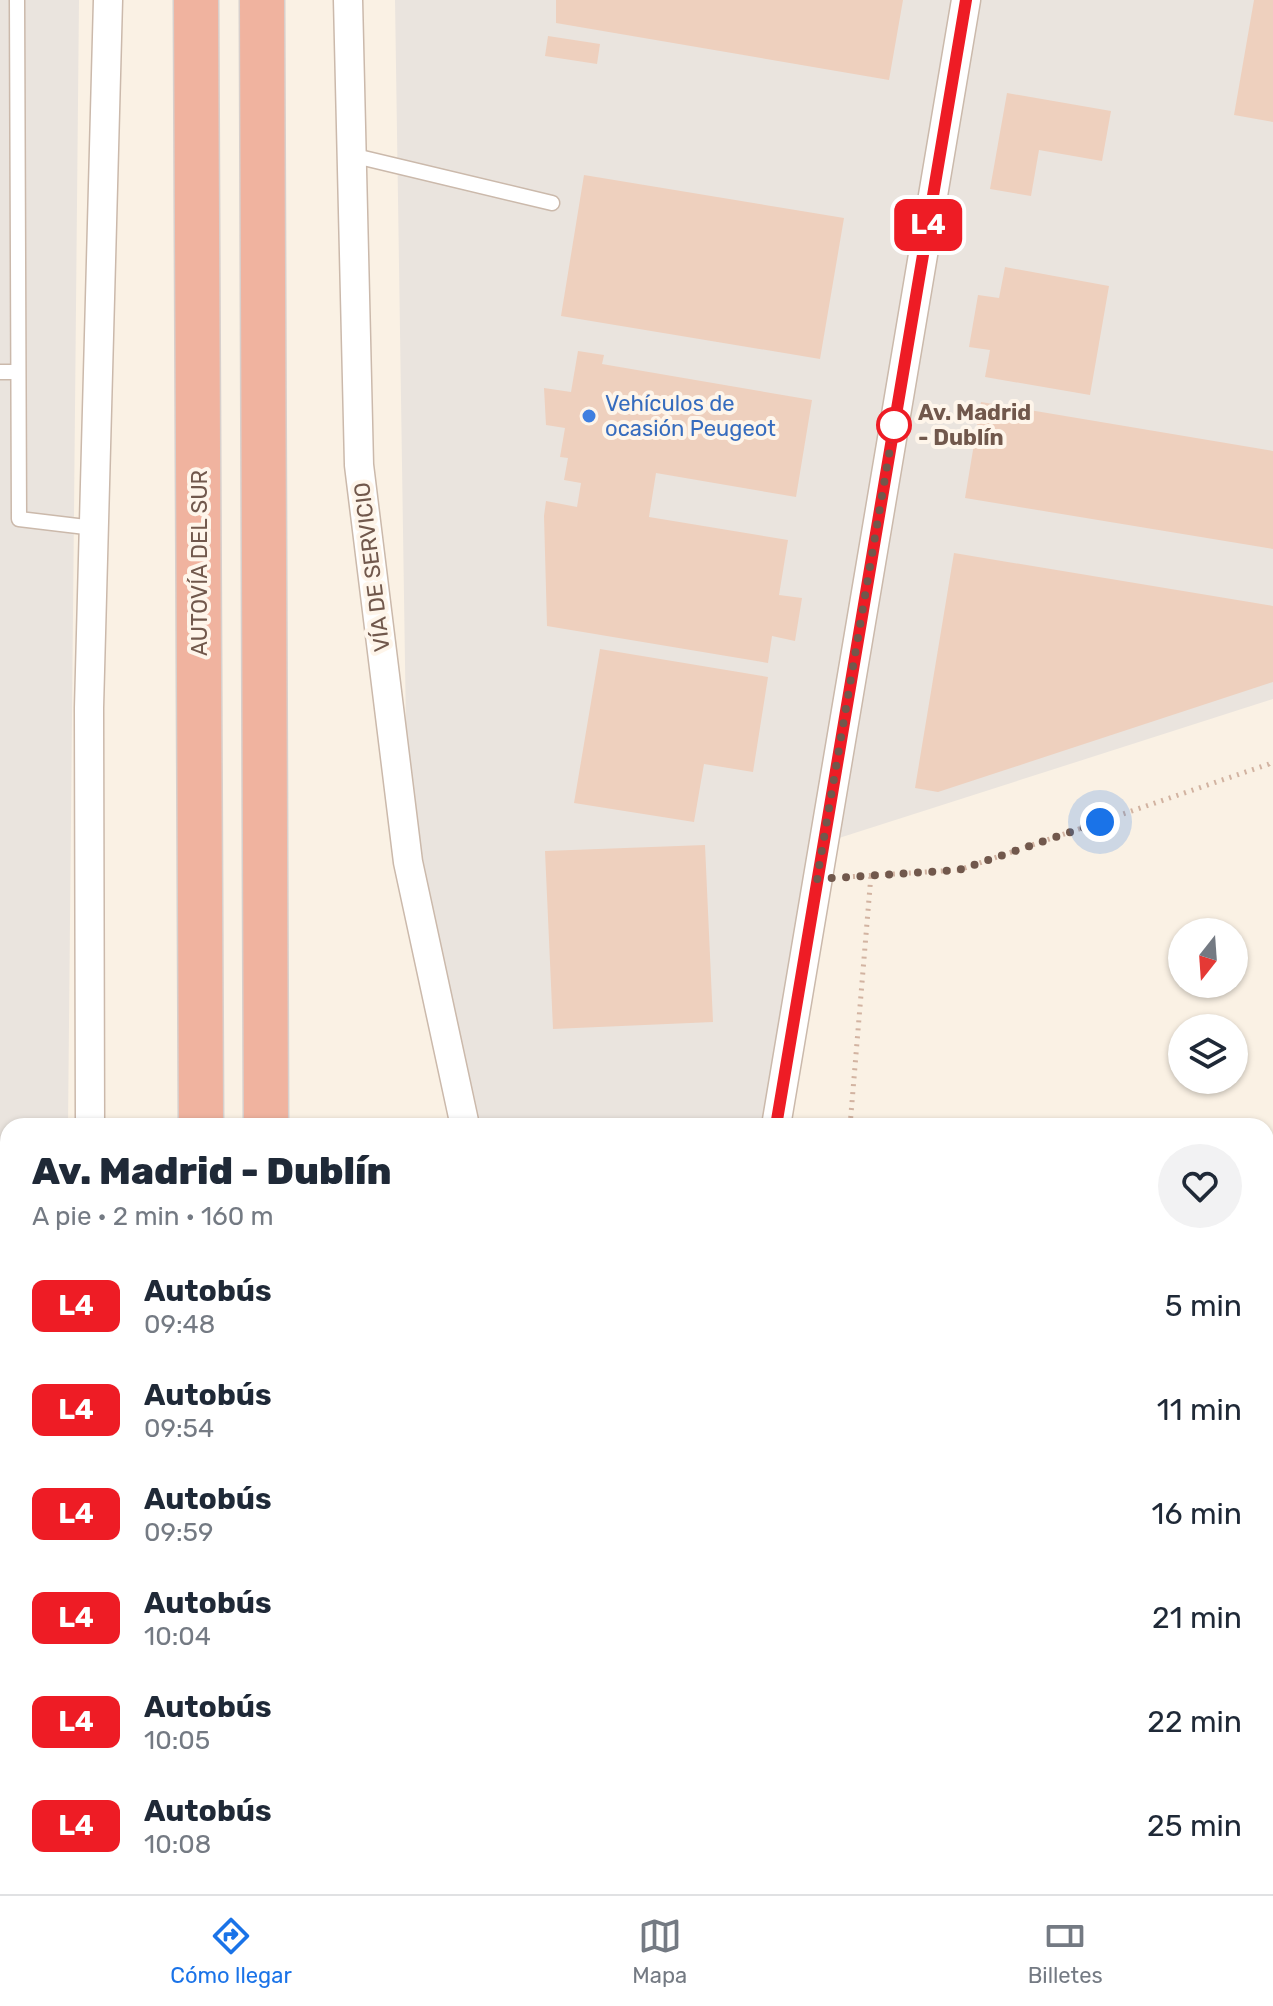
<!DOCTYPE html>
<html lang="es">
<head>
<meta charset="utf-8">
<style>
  body { margin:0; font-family:Rubik,sans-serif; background:#f2f2f3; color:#1f2937; height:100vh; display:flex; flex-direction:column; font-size:30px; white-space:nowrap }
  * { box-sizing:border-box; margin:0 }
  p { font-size:26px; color:#747a83 }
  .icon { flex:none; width:44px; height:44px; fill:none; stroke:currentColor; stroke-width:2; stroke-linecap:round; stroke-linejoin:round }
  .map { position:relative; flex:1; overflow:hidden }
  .sheet { position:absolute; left:0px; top:1118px; width:1274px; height:776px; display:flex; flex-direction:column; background:#fff; border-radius:24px 24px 0 0; box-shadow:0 2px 6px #0004 }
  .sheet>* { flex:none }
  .badge { padding:0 16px; border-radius:12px; font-size:28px; line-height:52px }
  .needle { width:52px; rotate:197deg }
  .controls { position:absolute; left:1168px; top:918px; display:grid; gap:16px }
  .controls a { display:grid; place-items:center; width:80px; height:80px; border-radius:50%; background:#fff; box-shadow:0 2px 6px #0004; font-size:40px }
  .you { position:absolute; width:40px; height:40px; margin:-20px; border:6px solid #fff; border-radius:50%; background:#1a73e8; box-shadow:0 0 0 12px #1a73e833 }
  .map>.badge { position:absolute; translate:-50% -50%; box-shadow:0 0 0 4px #fff }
  .round { display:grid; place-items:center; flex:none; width:84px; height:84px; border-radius:42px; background:#f2f2f3 }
  .headline { display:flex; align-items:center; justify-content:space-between; height:136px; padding:0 32px }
  h1 { font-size:38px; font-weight:800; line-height:60px }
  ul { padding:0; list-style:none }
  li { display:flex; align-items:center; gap:24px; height:104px; padding:0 32px }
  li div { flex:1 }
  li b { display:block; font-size:30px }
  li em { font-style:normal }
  li .badge { min-width:88px; font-weight:700; text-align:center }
  .dock { display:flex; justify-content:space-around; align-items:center; height:112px; border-top:2px solid #e0e1e3; background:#fff; font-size:22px; color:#747a83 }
  .dock a { display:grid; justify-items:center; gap:4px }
  .dock .on { color:#1a73e8 }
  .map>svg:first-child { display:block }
  .industrial { fill:#eae4de }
  .building { fill:#eed0be }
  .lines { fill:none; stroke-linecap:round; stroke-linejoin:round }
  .service-casing { stroke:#cbb9ab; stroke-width:17 }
  .minor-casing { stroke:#cbb9ab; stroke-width:31 }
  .primary-casing { stroke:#d7d0cd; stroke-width:47 }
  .motorway-casing { stroke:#d7d0cd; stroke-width:47 }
  .path { stroke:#d2b3a1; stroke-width:5; stroke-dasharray:2 6; stroke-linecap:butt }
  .service { stroke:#fff; stroke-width:14 }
  .minor { stroke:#fff; stroke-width:28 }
  .primary { stroke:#f4d4a1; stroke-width:44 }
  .motorway { stroke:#f0b39f; stroke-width:44 }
  .rail-casing { stroke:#b4a4c3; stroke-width:9 }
  .rail { stroke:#fef5ea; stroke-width:6; stroke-dasharray:18; stroke-linecap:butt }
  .motorway-bridge-casing { stroke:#d7d0cd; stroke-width:47; stroke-linecap:butt }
  .motorway-bridge { stroke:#f0b39f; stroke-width:44 }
  .line-casing { stroke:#fff; stroke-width:18 }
  .line { stroke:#ee1c25; stroke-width:12 }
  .walk { stroke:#71584c; stroke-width:8; stroke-dasharray:0 14.4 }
  .shop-dot { fill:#3f7fe0; stroke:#fef5ea; stroke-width:3 }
  .stop-dot { fill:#fff; stroke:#ee1c25; stroke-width:4 }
  .labels { text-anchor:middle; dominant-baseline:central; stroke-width:8; stroke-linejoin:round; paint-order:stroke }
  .shop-label { font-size:22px; fill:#366cbe; stroke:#fef5ea; text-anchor:start }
  .stop-label { font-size:22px; font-weight:bold; fill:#71584c; stroke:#fef5ea; text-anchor:start }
  .street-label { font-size:22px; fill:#71584c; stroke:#fef5ea }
</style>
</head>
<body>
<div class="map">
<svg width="1273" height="1894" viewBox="0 0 1273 1894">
  <rect width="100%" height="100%" fill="#faf1e4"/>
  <!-- industrial -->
  <path class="industrial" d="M0,0h79l-11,1126h-60v485l-8,-12z
    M395,0h878v699l-434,139 -59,288h-315l-57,-264z"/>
  <!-- building -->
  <path class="building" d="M556,0h347l-14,80 -333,-57z
    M1254,0h19v122l-39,-7z
    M548,36l52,8 -3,20 -52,-8z
    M1007,93l104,18 -9,50 -63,-11 -8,46 -41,-7z
    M584,175l260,43 -24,141 -259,-43z
    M1005,267l104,19 -19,109 -105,-18 5,-27 -21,-3 9,-52 21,3z
    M578,351l26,4 -2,9 210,36 -16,97 -140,-24 -7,44 139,23 -9,55 23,3 -7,43 -23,-5 -4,27 -221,-37 -3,-110 2,-15 31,6 4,-24 -17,-3 4,-22 -8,-1 5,-29 -19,-3 -2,-37 27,4z
    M981,402l292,49v98l-308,-51z
    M954,553l319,53v76l-335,110 -23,-4z
    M600,649l168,28 -15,95 -49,-8 -10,58 -120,-19z
    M705,845l8,177 -160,7 -8,-178z"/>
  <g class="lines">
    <defs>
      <path id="service" d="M17,0l2,519 75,9
        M351,155l201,48
        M0,372h18"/>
      <path id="minor" d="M348,0l11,465 49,397 57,264
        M90,1126l-1,-418 19,-708
        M776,1126l190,-1126
        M550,1894l1,-8"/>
      <path id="primary" d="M1266,1505l7,-5
        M1266,1579l7,-5
        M701,1894l11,-8
        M818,1894l12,-8"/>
      <path id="motorway" d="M196,0l5,1126
        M262,0l4,1126
        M267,1886v8"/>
    </defs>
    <!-- service casing -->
    <use href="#service" class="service-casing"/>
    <!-- minor casing -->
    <use href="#minor" class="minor-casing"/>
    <!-- primary casing -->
    <use href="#primary" class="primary-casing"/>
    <!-- motorway casing -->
    <use href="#motorway" class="motorway-casing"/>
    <!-- path -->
    <path class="path" d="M845,877l114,-7 310,-106 4,-4
      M850,1126l21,-251
      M0,1890l3,4"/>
    <!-- service -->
    <use href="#service" class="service"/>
    <!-- minor -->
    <use href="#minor" class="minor"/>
    <!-- primary -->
    <use href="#primary" class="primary"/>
    <!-- motorway -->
    <use href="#motorway" class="motorway"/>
    <defs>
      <path id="rail" d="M0,1729l8,11
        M0,1763l8,11
        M94,1886l7,8
        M119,1886l6,8"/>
    </defs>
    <!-- rail casing -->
    <use href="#rail" class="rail-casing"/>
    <!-- rail -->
    <use href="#rail" class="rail"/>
    <defs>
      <path id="motorway-bridge" d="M206,1894v-8"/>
    </defs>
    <!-- motorway-bridge casing -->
    <use href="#motorway-bridge" class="motorway-bridge-casing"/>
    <!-- motorway-bridge -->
    <use href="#motorway-bridge" class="motorway-bridge"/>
  </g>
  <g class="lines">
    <defs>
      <path id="line" d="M776,1126l190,-1126"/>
    </defs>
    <!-- line casing -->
    <use href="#line" class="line-casing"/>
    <!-- line -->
    <use href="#line" class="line"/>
    <!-- walk -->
    <path class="walk" d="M894,425l-77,454 142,-9 141,-48"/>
  </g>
  <!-- markers -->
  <circle class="shop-dot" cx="589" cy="416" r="8"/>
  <circle class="stop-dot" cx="894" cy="425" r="16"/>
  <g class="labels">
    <!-- shop labels -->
    <g class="shop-label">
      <text x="605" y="403">Vehículos de<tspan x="605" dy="25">ocasión Peugeot</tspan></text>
    </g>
    <!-- stop labels -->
    <g class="stop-label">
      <text x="918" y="412">Av. Madrid<tspan x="918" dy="25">- Dublín</tspan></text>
    </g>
    <!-- street labels -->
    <g class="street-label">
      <text transform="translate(199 563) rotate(-90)">AUTOVÍA DEL SUR</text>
      <text transform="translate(372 567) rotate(-97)">VÍA DE SERVICIO</text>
    </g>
  </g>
</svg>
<div class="controls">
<a><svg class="needle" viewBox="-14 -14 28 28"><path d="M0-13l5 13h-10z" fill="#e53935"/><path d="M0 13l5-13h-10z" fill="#747a83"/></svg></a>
<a><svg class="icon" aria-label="layers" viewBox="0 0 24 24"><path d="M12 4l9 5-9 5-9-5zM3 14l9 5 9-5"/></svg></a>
</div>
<div class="you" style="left:1100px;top:822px"></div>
<b class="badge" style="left:928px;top:225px;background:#ee1c25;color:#fff">L4</b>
<section class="sheet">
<div class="headline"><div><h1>Av. Madrid - Dublín</h1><p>A pie · 2 min · 160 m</p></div><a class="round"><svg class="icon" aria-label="heart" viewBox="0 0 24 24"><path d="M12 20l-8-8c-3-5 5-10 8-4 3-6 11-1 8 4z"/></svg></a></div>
<ul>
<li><span class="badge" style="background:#ee1c25;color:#fff">L4</span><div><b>Autobús</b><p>09:48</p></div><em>5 min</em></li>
<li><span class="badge" style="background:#ee1c25;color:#fff">L4</span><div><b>Autobús</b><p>09:54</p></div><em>11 min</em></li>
<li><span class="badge" style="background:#ee1c25;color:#fff">L4</span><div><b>Autobús</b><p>09:59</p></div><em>16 min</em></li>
<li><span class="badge" style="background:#ee1c25;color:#fff">L4</span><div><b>Autobús</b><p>10:04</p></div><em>21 min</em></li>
<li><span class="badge" style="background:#ee1c25;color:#fff">L4</span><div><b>Autobús</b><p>10:05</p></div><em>22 min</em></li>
<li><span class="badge" style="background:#ee1c25;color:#fff">L4</span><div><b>Autobús</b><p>10:08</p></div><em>25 min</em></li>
</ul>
</section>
</div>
<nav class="dock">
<a class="on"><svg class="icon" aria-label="directions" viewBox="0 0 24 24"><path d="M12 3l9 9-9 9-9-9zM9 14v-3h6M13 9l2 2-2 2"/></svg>Cómo llegar</a>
<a><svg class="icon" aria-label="map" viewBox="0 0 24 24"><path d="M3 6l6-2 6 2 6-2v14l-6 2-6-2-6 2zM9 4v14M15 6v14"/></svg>Mapa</a>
<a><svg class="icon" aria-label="tickets" viewBox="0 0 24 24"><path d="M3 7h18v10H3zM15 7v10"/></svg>Billetes</a>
</nav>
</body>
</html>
